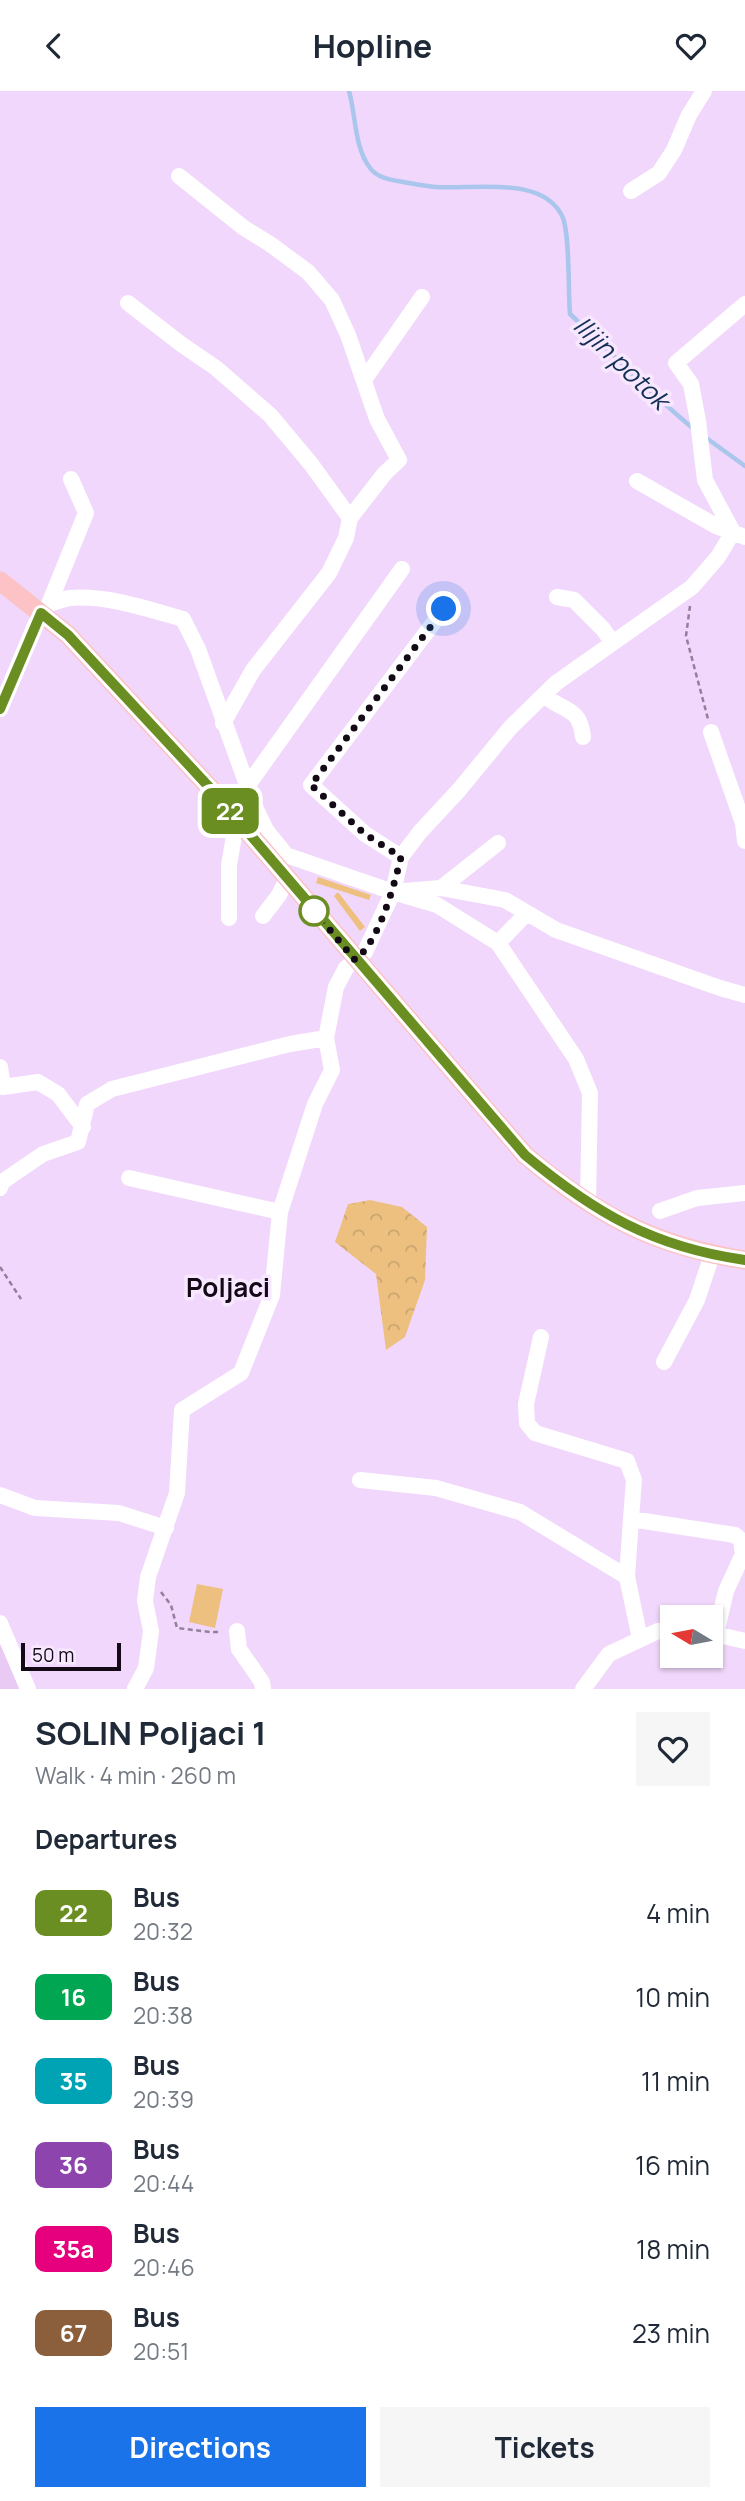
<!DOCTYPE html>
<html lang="en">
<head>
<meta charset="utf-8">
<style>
  body { margin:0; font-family:Manrope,sans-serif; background:#f6f6f7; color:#1f2937; height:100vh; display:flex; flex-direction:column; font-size:26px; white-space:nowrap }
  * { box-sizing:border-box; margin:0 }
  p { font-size:23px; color:#747a83 }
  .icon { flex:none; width:38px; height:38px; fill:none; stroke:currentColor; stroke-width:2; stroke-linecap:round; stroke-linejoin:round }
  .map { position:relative; height:1598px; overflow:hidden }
  .details { display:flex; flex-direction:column; background:#fff; flex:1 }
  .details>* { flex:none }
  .badge { padding:0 14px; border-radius:10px; font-size:24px; line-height:46px }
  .needle { width:46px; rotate:280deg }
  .tools { position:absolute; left:660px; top:1514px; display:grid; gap:14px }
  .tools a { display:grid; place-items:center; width:63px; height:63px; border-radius:0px; background:#fff; box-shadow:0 2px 5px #0004; font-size:35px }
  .scale { position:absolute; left:21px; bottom:18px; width:100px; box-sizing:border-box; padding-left:7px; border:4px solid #130a16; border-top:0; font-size:19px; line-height:24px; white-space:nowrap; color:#130a16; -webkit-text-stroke:5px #f8e8ff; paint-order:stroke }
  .you { position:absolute; width:35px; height:35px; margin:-18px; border:5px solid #fff; border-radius:50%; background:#1a73e8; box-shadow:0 0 0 10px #1a73e833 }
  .map>.badge { position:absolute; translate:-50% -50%; box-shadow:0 0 0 4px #fff }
  h2 { padding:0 35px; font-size:26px; line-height:63px }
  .round { display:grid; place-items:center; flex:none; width:74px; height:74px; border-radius:0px; background:#f6f6f7 }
  .summary { display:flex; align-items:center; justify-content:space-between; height:119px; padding:0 35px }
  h1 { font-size:33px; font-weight:700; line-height:52px }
  .action { display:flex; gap:14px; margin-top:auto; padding:14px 35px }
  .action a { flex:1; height:80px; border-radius:0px; background:#1a73e8; color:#fff; font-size:28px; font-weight:700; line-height:80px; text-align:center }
  .action a+a { background:#f6f6f7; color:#1f2937 }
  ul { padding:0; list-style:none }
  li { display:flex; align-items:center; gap:21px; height:84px; padding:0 35px }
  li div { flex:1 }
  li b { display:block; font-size:26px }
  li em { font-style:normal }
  li .badge { min-width:77px; font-weight:700; text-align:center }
  header { display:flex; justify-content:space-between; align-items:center; height:91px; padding:0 35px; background:#fff; font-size:32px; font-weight:700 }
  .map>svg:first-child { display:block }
  .built { fill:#e8caf5 }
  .forest { fill:url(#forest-crowns) }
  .pitch { fill:#edc080 }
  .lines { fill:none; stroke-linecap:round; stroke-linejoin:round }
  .stream { stroke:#aac6ed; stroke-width:4.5 }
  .path { stroke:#93809a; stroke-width:2.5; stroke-dasharray:5 3.5; stroke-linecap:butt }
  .minor { stroke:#fff; stroke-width:16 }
  .major { stroke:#fcc2c5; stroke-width:19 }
  .line-casing { stroke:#fff; stroke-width:16 }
  .line { stroke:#6b8e23; stroke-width:10 }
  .walk { stroke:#130a16; stroke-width:7; stroke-dasharray:0 12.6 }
  .stop-dot { fill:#fff; stroke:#6b8e23; stroke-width:3.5 }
  .labels { text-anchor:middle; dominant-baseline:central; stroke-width:7; stroke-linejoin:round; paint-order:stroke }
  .water-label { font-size:26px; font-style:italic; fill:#132f54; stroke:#f8e8ff }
  .neighbourhood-label { font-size:26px; font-weight:bold; fill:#130a16; stroke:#f8e8ff }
</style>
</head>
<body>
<header><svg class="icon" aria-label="back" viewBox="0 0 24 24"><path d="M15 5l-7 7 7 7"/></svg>Hopline<svg class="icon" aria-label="heart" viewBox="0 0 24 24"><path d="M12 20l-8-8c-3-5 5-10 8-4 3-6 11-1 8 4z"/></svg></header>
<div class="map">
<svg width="745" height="1598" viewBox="0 0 745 1598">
  <defs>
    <pattern id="forest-crowns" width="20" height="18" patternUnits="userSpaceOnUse" patternTransform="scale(1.75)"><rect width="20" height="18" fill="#edc080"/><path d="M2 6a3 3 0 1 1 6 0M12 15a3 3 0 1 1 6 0" fill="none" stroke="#caa46e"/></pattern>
  </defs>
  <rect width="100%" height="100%" fill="#f1d7fb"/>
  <!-- built -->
  <path class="built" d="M0,1554l11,21 12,23h-23z"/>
  <!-- forest -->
  <path class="forest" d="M370,1109l32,7 25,20 -2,53 -20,57 -19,13 -10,-76 -41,-32 13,-38z"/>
  <!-- pitch -->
  <path class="pitch" d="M318,786l53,18 -2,5 -53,-17z
    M338,801l27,35 -5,4 -26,-35z
    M197,1493l26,5 -8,39 -26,-6z"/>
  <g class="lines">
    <!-- stream -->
    <path class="stream" d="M349,0c7,24 5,56 21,77 7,10 22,12 33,14 11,2 22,4 32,5 37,3 109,-13 128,31 7,19 5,73 7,96 42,39 81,80 125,116
      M705,346l40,29"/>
    <!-- path -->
    <path class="path" d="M690,515l-4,30 22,83
      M0,1176l21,32
      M161,1501l10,13 6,23 33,4h11"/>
    <!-- minor -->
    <path class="minor" d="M179,85l65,52 26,16 38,28 24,28 16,35 29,84 22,41 -14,13 -35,45 -4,20 -17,35 -76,97 -30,53
      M631,100l28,-18 15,-23 15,-35 15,-24
      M128,212l53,41 35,24 54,47 41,49 39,54
      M364,289l58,-83
      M637,390l79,45 29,11
      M733,441l-28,-52 -7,-59 -7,-37 -15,-21 69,-59
      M557,506l17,3 29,29 9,13
      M49,513l37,-91 -15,-34
      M544,604c19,17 36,11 39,42
      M0,618l35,-84 14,-21c7,-2 14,-5 21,-6 37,-3 78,11 113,21l15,30 57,158 11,23 20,25 107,37 44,13 61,38 78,116 14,34 -2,110
      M711,641l32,91 2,18
      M248,694l154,-216
      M401,766l-36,-23 -54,-49 133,-176
      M441,797l57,-45
      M404,800l37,-3 64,12 51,30 164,58 25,7
      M263,825l16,-21 8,-16
      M229,827v-53l8,-46
      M498,852l29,-30
      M0,976l3,20 35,-5 20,12 25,33
      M129,1087l151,34
      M0,1097l2,-6 41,-28 35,-12 9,-38 25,-15 178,-45 36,-6 10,-51 10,-19 19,-16 28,-60 8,-35 19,-25 39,-42 51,-62 46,-45 136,-96 26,-30 15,-25
      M660,1120l37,-13 48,-5
      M541,1246l-15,67 1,19 8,10 92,28 7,19 -3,39
      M664,1271l33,-62 15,-45
      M360,1389l76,8 84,24 107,65 13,62
      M0,1404l35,13 84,5 47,15
      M627,1486l4,-58 104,16 6,5 2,14 -17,37 -10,43
      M0,1532l28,66
      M237,1540l2,18 23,33 1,7
      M710,1542l35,8
      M135,1598l11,-21 5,-37 -6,-30 3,-24 29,-84 5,-83 59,-37 31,-78 8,-83 35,-108 17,-34 -6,-32
      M583,1598l26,-35 49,-23h14"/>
    <!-- major -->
    <path class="major" d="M0,490l68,54 142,153 315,367c70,59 128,91 220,105"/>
  </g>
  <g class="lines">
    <defs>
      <path id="line" d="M0,618l41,-96 27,22 142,153 315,367c70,58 128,92 220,105"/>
    </defs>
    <!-- line casing -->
    <use href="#line" class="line-casing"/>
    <!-- line -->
    <use href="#line" class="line"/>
    <!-- walk -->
    <path class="walk" d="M314,820l41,49c24,-18 39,-74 46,-103l-36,-23 -54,-49 133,-176"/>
  </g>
  <!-- markers -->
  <circle class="stop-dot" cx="314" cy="820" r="14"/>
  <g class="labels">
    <!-- water labels -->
    <g class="water-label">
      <text transform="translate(622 271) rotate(44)">Ilijin potok</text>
    </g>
    <!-- neighbourhood labels -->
    <g class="neighbourhood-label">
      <text x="228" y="1196">Poljaci</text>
    </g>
  </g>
</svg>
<div class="tools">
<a><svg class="needle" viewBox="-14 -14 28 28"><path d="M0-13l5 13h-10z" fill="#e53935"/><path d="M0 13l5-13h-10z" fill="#747a83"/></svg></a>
</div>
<div class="scale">50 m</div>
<div class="you" style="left:444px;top:518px"></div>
<b class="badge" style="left:230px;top:720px;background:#6b8e23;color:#fff">22</b>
</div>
<section class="details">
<div class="summary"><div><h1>SOLIN Poljaci 1</h1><p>Walk · 4 min · 260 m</p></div><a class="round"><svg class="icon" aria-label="heart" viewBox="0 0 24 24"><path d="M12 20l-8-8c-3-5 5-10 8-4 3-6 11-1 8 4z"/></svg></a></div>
<h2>Departures</h2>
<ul>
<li><span class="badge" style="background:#6b8e23;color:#fff">22</span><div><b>Bus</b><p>20:32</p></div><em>4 min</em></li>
<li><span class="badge" style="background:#00a651;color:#fff">16</span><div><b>Bus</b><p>20:38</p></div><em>10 min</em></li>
<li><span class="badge" style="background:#00a3b4;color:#fff">35</span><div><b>Bus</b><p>20:39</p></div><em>11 min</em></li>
<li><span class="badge" style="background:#8e44ad;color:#fff">36</span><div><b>Bus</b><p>20:44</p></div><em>16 min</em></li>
<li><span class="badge" style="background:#e6007e;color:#fff">35a</span><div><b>Bus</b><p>20:46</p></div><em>18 min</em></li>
<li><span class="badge" style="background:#8b5e3c;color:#fff">67</span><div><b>Bus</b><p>20:51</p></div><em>23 min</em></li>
</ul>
<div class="action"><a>Directions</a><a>Tickets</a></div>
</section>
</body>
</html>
